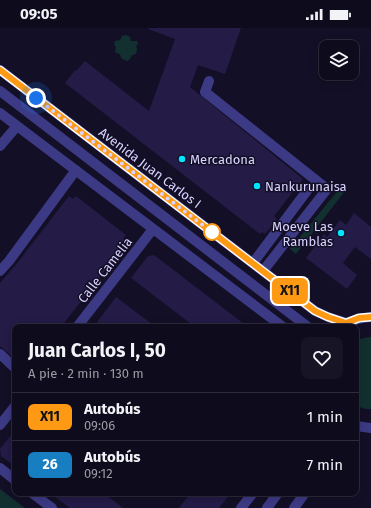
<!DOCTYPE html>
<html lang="es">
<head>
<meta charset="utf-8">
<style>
  body { margin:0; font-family:"Fira Sans",sans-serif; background:#171425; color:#f1f3f6; height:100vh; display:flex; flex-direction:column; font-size:15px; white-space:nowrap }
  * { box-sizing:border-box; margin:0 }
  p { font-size:13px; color:#9b9ba3 }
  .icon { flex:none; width:22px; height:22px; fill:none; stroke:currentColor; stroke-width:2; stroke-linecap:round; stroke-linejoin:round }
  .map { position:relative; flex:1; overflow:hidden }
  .details { position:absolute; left:12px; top:296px; width:347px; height:172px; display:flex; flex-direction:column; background:#0e0b1c; border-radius:8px; box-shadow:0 2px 10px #0003,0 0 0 1px #2e2b3b }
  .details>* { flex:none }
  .badge { padding:0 8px; border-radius:6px; font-size:14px; line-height:26px }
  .fabs { position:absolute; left:319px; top:12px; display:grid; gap:8px }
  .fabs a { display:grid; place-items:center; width:40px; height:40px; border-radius:8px; background:#0e0b1c; box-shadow:0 2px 10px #0003,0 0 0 1px #2e2b3b; font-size:20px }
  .you { position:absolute; width:20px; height:20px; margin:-10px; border:3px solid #fff; border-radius:50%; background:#1a73e8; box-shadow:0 0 0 6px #1a73e833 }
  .map>.badge { position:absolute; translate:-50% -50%; box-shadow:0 0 0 2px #fff }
  .round { display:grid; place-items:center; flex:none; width:42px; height:42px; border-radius:8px; background:#171425 }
  .summary { display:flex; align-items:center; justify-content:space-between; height:68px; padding:0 16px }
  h1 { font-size:19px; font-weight:700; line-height:30px }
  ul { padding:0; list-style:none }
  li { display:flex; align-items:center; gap:12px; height:48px; padding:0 16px; border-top:1px solid #2e2b3b }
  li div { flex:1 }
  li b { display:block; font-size:15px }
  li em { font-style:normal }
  li .badge { min-width:44px; font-weight:700; text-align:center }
  .status { display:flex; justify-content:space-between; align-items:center; height:28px; padding:0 20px; background:#0e0b1c; direction:ltr }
  .status svg { height:11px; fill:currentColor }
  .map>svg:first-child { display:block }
  .green { fill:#12302f }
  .building { fill:#241b47 }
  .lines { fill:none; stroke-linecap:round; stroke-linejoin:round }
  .minor { stroke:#3d3a85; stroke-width:10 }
  .line-casing { stroke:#fff; stroke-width:9 }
  .line { stroke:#fe9914; stroke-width:6 }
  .walk { stroke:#d9d4ff; stroke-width:4; stroke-dasharray:0 7.2 }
  .poi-dot { fill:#00e5ff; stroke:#130f26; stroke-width:1.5 }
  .stop-dot { fill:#fff; stroke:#fe9914; stroke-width:2 }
  .labels { text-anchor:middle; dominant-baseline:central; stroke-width:3; stroke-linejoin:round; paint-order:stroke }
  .poi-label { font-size:13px; fill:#d9d4ff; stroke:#130f26; text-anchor:start }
  .street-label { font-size:13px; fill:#d9d4ff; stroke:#130f26 }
</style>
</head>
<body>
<div class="status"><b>09:05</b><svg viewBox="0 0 49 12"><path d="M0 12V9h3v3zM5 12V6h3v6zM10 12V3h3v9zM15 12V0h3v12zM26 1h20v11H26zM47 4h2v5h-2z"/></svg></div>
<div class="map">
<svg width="371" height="480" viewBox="0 0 371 480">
  <rect width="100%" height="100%" fill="#130f26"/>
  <!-- green -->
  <path class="green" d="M126,7l4,2 1,4h6l1,3 -2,2c2,4 1,9 -4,9l-2,4 -3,2 -6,-3 -1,-4 -4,-1 -1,-2 1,-4 -2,-3 1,-3 5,-1 2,-4z
    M340,160l5,3 -49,63 -6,-5z
    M369,309h2v72h-5l-10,-3v-66z
    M0,461l25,19h-25z"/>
  <!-- building -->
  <path class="building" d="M149,0h92l-16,46 -27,-9 -8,22 113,92 -29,37 3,3 -12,15 -3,-2 -2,2 -195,-151 10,-13 1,1 9,-10 64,50 26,-72 -27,-10z
    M69,168l4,3 3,-3 50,39 -3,4 4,3 -66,85h-46v32l-15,-13v-63l18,-21z
    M354,185l17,14v32l-16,-12 -12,16 14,12 -10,14 -41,-31 18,-24 3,3 13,-17 6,5z
    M154,227l94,72h-53l-64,-49 17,-22z
    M116,269l40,30h-53l-6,-5z
    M15,402v36l-14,-10 -1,-7z
    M50,465h54l19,15h-53z
    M191,465h40l-12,15h-40z"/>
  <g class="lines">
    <!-- minor -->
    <path class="minor" d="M0,42l315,241 13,6 18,6
      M209,53l-4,11 122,97 -64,82
      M0,63l308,236
      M0,85l283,214
      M0,118l17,-20
      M253,235l56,-75
      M0,243l9,-10 67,-91
      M342,298c9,-6 18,-8 29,-9
      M77,299l76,-98
      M0,326l15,14
      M0,397l15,-19
      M356,398l15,2
      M0,440l15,12
      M32,465l20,15
      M241,480l12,-15
      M267,480l11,-15
      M294,480l11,-15"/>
  </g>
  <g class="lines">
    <defs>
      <path id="line" d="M0,42l315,241 13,6 18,6 13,-5 12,-1"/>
    </defs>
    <!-- line casing -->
    <use href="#line" class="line-casing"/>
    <!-- line -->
    <use href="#line" class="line"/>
    <!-- walk -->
    <path class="walk" d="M36,70l181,138 -5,-4"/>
  </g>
  <!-- markers -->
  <g class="poi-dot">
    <circle cx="182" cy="131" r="4"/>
    <circle cx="257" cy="158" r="4"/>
    <circle cx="341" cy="205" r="4"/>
  </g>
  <circle class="stop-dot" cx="212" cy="204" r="8"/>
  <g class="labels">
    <!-- poi labels -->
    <g class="poi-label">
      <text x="190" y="131">Mercadona</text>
      <text x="265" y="158">Nankurunaisa</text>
      <text x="333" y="198" text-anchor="end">Moeve Las<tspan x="333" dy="15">Ramblas</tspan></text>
    </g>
    <!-- street labels -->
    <g class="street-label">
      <text transform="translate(150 140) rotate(37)">Avenida Juan Carlos I</text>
      <text transform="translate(105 242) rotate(-52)">Calle Camelia</text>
    </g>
  </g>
</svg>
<div class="fabs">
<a><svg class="icon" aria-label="layers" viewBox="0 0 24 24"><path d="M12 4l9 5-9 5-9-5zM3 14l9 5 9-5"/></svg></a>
</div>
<div class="you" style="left:36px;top:70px"></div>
<b class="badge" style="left:290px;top:263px;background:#fe9914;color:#111">X11</b>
<section class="details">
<div class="summary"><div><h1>Juan Carlos I, 50</h1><p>A pie · 2 min · 130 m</p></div><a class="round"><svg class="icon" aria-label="heart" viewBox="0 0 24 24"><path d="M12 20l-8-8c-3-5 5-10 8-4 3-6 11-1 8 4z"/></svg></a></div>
<ul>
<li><span class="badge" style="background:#fe9914;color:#111">X11</span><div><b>Autobús</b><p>09:06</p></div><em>1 min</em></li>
<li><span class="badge" style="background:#187ec2;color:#fff">26</span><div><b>Autobús</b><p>09:12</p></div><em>7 min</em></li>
</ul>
</section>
</div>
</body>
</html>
